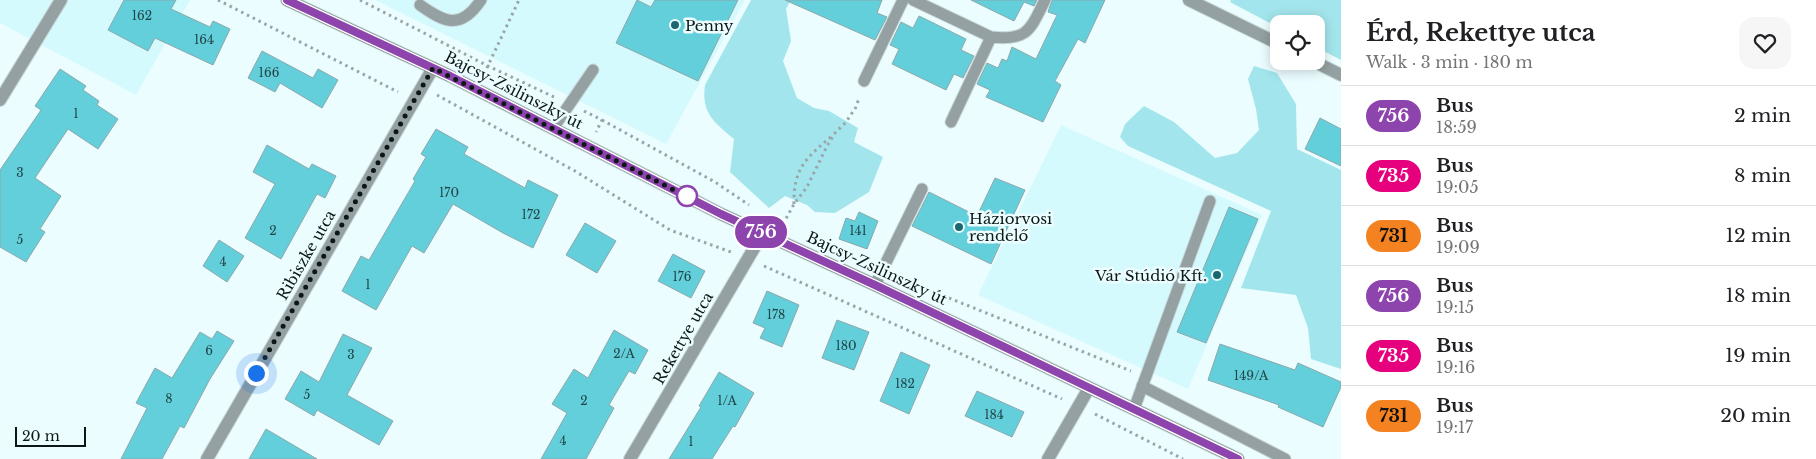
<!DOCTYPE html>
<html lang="en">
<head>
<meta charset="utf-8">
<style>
  body { margin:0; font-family:"Libre Baskerville",serif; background:#f6f6f6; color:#202124; height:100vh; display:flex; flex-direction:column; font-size:19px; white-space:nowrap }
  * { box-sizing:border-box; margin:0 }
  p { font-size:16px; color:#757577 }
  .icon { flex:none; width:28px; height:28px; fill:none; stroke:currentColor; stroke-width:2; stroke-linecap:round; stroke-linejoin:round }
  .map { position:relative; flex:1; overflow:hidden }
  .drawer { display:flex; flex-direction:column; background:#fff; width:475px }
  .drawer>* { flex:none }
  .badge { padding:0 10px; border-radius:16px; font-size:18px; line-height:32px }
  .tools { position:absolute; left:1270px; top:15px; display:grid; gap:10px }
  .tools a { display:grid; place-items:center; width:55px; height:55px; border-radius:10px; background:#fff; box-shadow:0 2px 12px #0003; font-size:25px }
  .scale { position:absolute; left:15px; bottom:12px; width:71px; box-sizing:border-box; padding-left:5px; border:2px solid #0d1718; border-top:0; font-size:14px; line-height:18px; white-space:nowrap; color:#0d1718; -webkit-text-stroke:4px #ecfdff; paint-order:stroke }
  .you { position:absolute; width:25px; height:25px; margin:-12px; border:4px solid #fff; border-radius:50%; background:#1a73e8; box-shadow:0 0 0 8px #1a73e833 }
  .map>.badge { position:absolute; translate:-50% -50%; box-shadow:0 0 0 2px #fff }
  .round { display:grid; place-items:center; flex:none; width:52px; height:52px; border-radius:15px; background:#f6f6f6 }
  .headline { display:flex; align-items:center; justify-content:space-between; height:85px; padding:0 25px }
  h1 { font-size:24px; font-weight:700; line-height:38px }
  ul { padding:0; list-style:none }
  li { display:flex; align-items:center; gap:15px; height:60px; padding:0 25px; border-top:1px solid #e0e0e0 }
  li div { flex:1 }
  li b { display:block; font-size:19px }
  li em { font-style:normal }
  li .badge { min-width:55px; font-weight:700; text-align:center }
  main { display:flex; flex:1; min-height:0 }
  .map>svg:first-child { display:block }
  .built { fill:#d4fafe }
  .green { fill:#a3e5ec }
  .building { fill:#62cfda; stroke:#8da8ab }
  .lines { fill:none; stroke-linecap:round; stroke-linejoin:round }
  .lane-casing { stroke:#c8d8da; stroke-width:13 }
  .street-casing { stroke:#c8d8da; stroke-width:14 }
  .secondary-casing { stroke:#c8d8da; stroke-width:14 }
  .path { stroke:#98a6a8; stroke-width:3; stroke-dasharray:2.5 4; stroke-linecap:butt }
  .lane { stroke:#94a0a1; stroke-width:11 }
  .street { stroke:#94a0a1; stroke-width:12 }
  .secondary { stroke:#647677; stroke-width:12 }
  .line-casing { stroke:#fff; stroke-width:11 }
  .line { stroke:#8e44ad; stroke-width:8 }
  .walk { stroke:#0d1718; stroke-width:5; stroke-dasharray:0 9 }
  .poi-dot { fill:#1b676f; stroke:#ecfdff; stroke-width:2 }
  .stop-dot { fill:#fff; stroke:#8e44ad; stroke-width:2.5 }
  .labels { text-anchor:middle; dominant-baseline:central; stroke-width:5; stroke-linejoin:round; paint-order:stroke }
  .number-label { font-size:12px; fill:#224548 }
  .poi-label { font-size:15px; fill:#0d1718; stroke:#ecfdff; text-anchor:start }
  .street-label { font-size:15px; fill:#0d1718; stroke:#ecfdff }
</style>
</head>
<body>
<main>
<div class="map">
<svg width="1341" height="459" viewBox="0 0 1341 459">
  <rect width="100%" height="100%" fill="#ecfdff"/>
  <!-- built -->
  <path class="built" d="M0,0h190l-54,95 -136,-72z
    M375,0h370l-79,144z
    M1061,125l201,90 -74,174 -210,-94z"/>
  <!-- green -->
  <path class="green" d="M751,0h40l-5,9 5,32 -8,20 14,37 17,10 15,3 29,17 -4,14 29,15 -14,35 -34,21 -20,-1 -8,-7 -22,-9 -16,12 -39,-36 4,-33c-20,-17 -33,-26 -29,-54z
    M1231,0h110v60l-25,-13v-23h-37v4l-49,-26z
    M1254,66l23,7 19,31 1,45 44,21v199l-30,-10 -3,-31 -12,-33 -55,-7 30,-77 -143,-65 -8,-9 5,-13 19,-18 30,16 41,36 22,-5 22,-23 -3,-21 -8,-30z"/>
  <!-- building -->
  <path class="building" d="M124,0h52l-5,9 39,18 3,-6 17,8 -17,36 -58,-27 -7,13 -40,-21z
    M637,0l14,7 4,-7h83l-40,81 -82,-38z
    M785,0h97l-5,13 10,4 -12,23z
    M971,0h66l-3,6 -10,-4 -10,19z
    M1052,0h53l-20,43 -7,-4 -23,42 6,4 -18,37 -57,-25 4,-7 -13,-6 10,-21 11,5 4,-9 5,2 5,-14 24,12 21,-44 -9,-3z
    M919,16l47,23 -5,11 13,6 -11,22 -9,-4 -8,16 -54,-26 7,-15 -9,-4 11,-23 12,6z
    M262,51l51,27 5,-9 20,11 -16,28 -42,-25 -5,9 -27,-14z
    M60,69l26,17 -3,4 16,11 -2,4 21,14 -20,30 -30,-20 -33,49 26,18 -21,33 5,3 -19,30 -26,-15v-77l41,-60 -6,-4z
    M1320,118l21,11v37l-36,-17z
    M436,129l32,18 -4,7 61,34 3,-8 30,15 -25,53 -30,-15 -50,-29 -29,49 -12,-7 -36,64 -34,-19 19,-35 8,4 46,-79 -2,-2 13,-22 -5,-3z
    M267,145l42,24 3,-5 24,12 -11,22 -8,-4 -36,65 -36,-21 30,-54 -22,-12z
    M995,178l30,12 -34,74 -79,-38 17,-34 48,24z
    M1229,207l29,12 -52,124 -29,-11z
    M859,212l19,9 -11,28 -28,-10 7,-21 9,3z
    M585,223l31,18 -19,32 -31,-18z
    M219,240l25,16 -17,26 -24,-16z
    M673,254l32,17 -14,27 -33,-17z
    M767,291l32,14 -17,42 -22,-9 5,-10 -12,-5z
    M837,320l32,12 -15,38 -32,-12z
    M614,330l34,20 -13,24 -6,-3 -20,34 5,3 -28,51h-45l26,-46 -15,-9 22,-35 14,9z
    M217,331l17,10 -24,38 -26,49 -4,-2 -18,33h-41l26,-51 -11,-5 19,-35 17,10 28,-46 12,7z
    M343,334l29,14 -25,47 46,26 -14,24 -62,-35 -3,6 -29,-17 16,-28 18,11z
    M1220,344l75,26 3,-7 43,19v5l-18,40 -45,-20 1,-2 -71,-25z
    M901,352l29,13 -21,49 -29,-13z
    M719,372l35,21 -19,34 -2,-1 -21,33h-43l32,-52 -2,-1z
    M977,391l47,21 -12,25 -47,-21z
    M266,429l51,30h-68z"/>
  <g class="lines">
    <defs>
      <path id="lane" d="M913,0l78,37c37,4 39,-7 54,-37
        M420,5c25,18 41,25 61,-5
        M864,81l39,-81
        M951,122l40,-85
        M554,127l39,-57
        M875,285l47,-96
        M1142,386l143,73
        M1134,409l76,-208"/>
      <path id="street" d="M1189,0l90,44
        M1313,61l28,14
        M0,100l61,-100
        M207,459l226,-391
        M630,459l133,-226
        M1048,459l41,-71"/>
      <path id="secondary" d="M287,0l163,76 271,138 154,71 363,174"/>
    </defs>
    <!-- lane casing -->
    <use href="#lane" class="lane-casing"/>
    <!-- street casing -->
    <use href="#street" class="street-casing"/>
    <!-- secondary casing -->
    <use href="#secondary" class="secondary-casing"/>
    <!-- path -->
    <path class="path" d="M218,0l180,92
      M360,0l128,66 66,31
      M484,74l35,-74
      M437,95l138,76 95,59 61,22
      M584,111l18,9 -6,12
      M602,120l113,62 34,23
      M794,204c-1,-36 13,-47 39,-69
      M783,224l11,-20 13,-17 19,-39 9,-15 11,-11 10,-15 3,-9
      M764,266l298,133
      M949,298l182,73
      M1095,414l88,45"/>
    <!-- lane -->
    <use href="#lane" class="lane"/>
    <!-- street -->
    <use href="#street" class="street"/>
    <!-- secondary -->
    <use href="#secondary" class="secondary"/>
  </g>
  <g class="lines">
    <defs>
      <path id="line" d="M287,0l163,76 271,138 154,71 363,174"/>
    </defs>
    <!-- line casing -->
    <use href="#line" class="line-casing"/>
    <!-- line -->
    <use href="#line" class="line"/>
    <!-- walk -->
    <path class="walk" d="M256,373l177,-305 257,130 -3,-2"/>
  </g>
  <!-- markers -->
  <g class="poi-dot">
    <circle cx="675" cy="25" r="5"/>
    <circle cx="959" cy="227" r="5"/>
    <circle cx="1217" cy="275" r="5"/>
  </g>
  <circle class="stop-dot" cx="687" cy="196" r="10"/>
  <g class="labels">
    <!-- number labels -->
    <g class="number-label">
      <text x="142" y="15">162</text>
      <text x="204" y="39">164</text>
      <text x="269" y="72">166</text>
      <text x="76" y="113">1</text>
      <text x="20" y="172">3</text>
      <text x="449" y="192">170</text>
      <text x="531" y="214">172</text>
      <text x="273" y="230">2</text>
      <text x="858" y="230">141</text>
      <text x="20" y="239">5</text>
      <text x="223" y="261">4</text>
      <text x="682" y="276">176</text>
      <text x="368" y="284">1</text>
      <text x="776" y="314">178</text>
      <text x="846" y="345">180</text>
      <text x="209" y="350">6</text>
      <text x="624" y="353">2/A</text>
      <text x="351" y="354">3</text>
      <text x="1251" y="375">149/A</text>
      <text x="905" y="383">182</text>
      <text x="307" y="394">5</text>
      <text x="169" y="398">8</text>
      <text x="584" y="400">2</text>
      <text x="727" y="400">1/A</text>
      <text x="994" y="414">184</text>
      <text x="563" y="440">4</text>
      <text x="691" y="441">1</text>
    </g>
    <!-- poi labels -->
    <g class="poi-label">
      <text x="685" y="25">Penny</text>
      <text x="969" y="218">Háziorvosi<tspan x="969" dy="17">rendelő</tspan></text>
      <text x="1207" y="275" text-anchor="end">Vár Stúdió Kft.</text>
    </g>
    <!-- street labels -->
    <g class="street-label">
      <text transform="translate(514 90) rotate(27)">Bajcsy-Zsilinszky út</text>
      <text transform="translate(306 255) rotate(-60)">Ribiszke utca</text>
      <text transform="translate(877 268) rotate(25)">Bajcsy-Zsilinszky út</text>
      <text transform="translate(683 338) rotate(-60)">Rekettye utca</text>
    </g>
  </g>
</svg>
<div class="tools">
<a><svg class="icon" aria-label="locate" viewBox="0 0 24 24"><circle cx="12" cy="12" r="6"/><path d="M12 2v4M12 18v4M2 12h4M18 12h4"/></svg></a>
</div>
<div class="scale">20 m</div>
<div class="you" style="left:256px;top:373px"></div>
<b class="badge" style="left:761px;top:232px;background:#8e44ad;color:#fff">756</b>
</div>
<section class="drawer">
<div class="headline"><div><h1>Érd, Rekettye utca</h1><p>Walk · 3 min · 180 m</p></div><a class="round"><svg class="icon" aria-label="heart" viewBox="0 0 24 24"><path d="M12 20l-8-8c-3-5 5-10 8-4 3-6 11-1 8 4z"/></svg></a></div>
<ul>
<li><span class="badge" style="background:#8e44ad;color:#fff">756</span><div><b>Bus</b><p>18:59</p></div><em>2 min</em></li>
<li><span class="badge" style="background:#e6007e;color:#fff">735</span><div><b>Bus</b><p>19:05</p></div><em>8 min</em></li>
<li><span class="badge" style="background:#f58220;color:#111">731</span><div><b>Bus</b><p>19:09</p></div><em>12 min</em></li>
<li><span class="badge" style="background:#8e44ad;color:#fff">756</span><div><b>Bus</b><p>19:15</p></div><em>18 min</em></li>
<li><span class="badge" style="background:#e6007e;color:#fff">735</span><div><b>Bus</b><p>19:16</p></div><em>19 min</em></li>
<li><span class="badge" style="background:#f58220;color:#111">731</span><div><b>Bus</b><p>19:17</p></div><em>20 min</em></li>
</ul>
</section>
</main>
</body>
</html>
